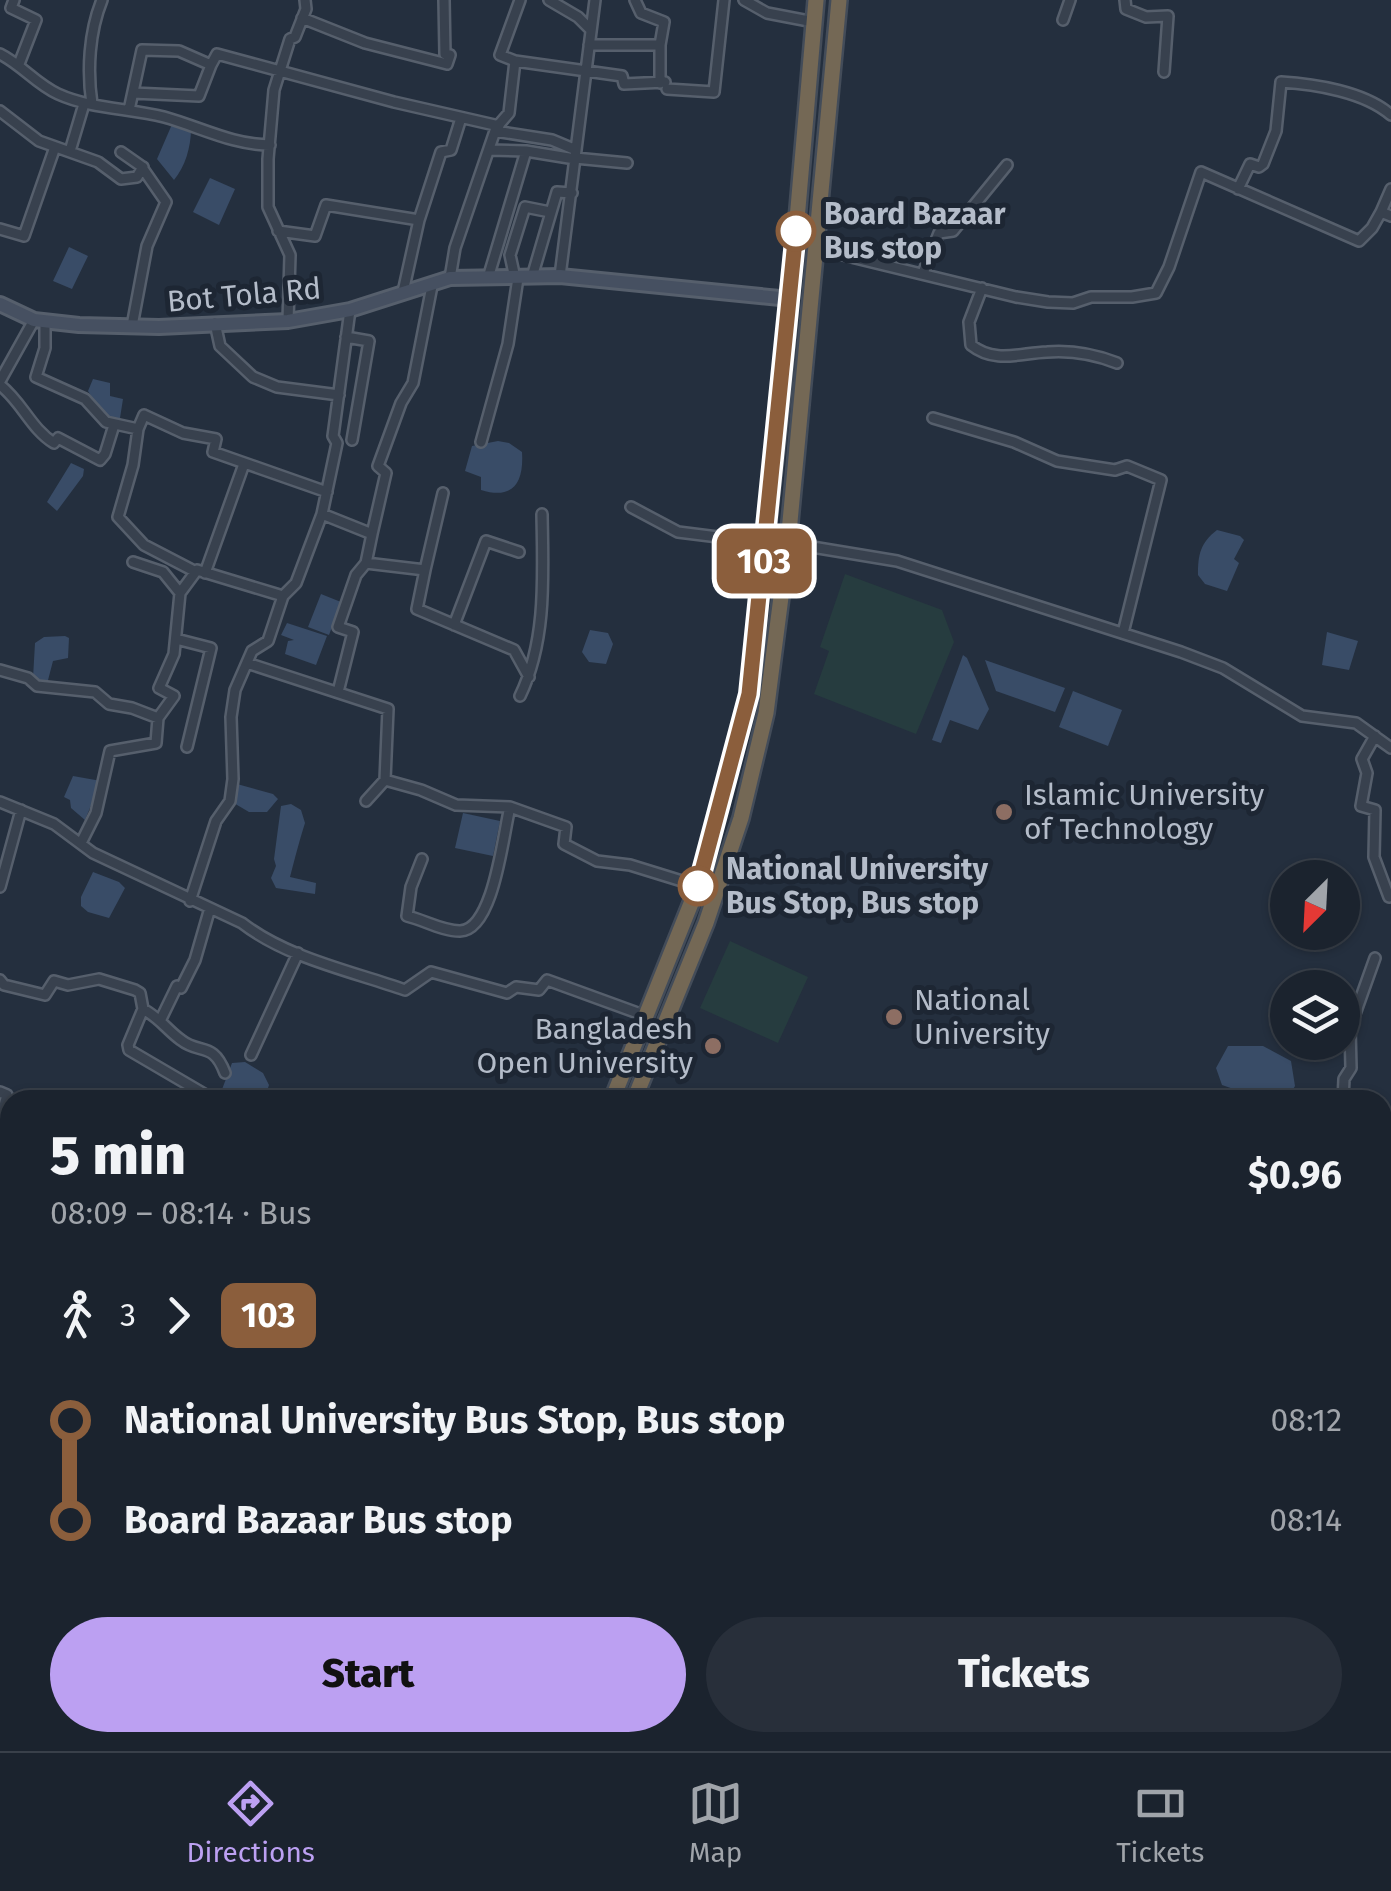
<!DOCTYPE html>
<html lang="en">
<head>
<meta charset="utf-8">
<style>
  body { margin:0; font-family:"Fira Sans",sans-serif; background:#282f3a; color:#f1f3f6; height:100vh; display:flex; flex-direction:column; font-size:38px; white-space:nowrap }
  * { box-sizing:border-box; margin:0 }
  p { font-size:32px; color:#a0a4aa }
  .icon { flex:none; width:55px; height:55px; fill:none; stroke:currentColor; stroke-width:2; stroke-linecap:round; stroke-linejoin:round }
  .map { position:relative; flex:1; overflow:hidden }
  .sheet { position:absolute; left:0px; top:1090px; width:1392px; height:662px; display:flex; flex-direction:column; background:#1b232e; border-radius:30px 30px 0 0; box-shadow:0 2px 8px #0004,0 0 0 2px #39404a }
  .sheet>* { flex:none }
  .badge { padding:0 20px; border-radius:15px; font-size:35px; line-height:65px }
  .needle { width:65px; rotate:204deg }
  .buttons { position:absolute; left:1270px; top:860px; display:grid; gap:20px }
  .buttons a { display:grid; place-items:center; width:90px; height:90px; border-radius:50%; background:#1b232e; box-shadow:0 2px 8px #0004,0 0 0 2px #39404a; font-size:50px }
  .map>.badge { position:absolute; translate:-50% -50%; box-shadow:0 0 0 5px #fff }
  .legs { display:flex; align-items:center; gap:15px; height:110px; padding:0 50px; font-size:32px }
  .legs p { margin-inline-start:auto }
  .headline { display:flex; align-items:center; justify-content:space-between; height:170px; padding:0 50px }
  h1 { font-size:55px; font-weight:800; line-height:75px }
  .action { display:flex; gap:20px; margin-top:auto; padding:20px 50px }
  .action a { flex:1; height:115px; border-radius:60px; background:#bca0f2; color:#111; font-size:40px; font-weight:800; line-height:115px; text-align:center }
  .action a+a { background:#282f3a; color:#f1f3f6 }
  ul { padding:0 50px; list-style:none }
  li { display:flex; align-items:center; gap:35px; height:100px; font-size:38px }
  li i { display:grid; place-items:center; width:15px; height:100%; margin:0 12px; background:currentColor }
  li i::after { content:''; width:25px; height:25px; margin:-12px; border:8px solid; border-radius:50%; background:#1b232e }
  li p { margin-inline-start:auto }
  li:first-child i { background:linear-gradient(#0000 50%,currentColor 0) }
  li:last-child i { background:linear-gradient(currentColor 50%,#0000 0) }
  .menu { display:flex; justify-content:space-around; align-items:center; height:140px; border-top:2px solid #39404a; background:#1b232e; font-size:28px; color:#a0a4aa }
  .menu a { display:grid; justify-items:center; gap:5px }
  .menu .on { color:#bca0f2 }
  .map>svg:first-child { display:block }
  .green { fill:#263c3f }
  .water { fill:#394c67 }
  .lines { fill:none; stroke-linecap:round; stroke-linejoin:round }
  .canal { stroke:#394c67; stroke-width:8 }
  .street-casing { stroke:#565f6c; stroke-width:14 }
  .secondary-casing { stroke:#565f6c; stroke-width:18 }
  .highway-casing { stroke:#434c59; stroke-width:20 }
  .street { stroke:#38414e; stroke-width:9 }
  .secondary { stroke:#465061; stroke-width:12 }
  .highway { stroke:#746855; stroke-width:15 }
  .line-1-casing { stroke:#fff; stroke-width:22 }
  .line-1 { stroke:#8b5e3c; stroke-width:15 }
  .stop-1-dot { fill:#fff; stroke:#8b5e3c; stroke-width:5 }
  .education-dot { fill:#8d6e63; stroke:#1d2633; stroke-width:4 }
  .labels { text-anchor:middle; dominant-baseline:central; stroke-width:10; stroke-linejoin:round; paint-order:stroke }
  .stop-label { font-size:30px; font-weight:bold; fill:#b4bcc9; stroke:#1d2633; text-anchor:start }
  .street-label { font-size:30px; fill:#b4bcc9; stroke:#1d2633 }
  .poi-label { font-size:30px; fill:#b4bcc9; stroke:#1d2633; text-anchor:start }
</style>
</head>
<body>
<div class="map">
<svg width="1391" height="1751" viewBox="0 0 1391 1751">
  <rect width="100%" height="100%" fill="#242f3e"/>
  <!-- green -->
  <path class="green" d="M845,574l97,36 12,32 -38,92 -102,-40 15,-43 -9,-4z
    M730,941l78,36 -30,66 -78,-35z"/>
  <!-- water -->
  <path class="water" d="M173,122l18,7c0,18 -6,38 -17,51l-17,-21z
    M210,178l25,11 -16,36 -26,-13z
    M69,247l19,9 -16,33 -19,-8z
    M93,379l17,4v13l13,3 -3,19 -15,1 -17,-28z
    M498,441l11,2 13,9c2,31 -9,48 -41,38v-13l-16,-6 7,-25z
    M71,463l13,6 -1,7 -26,35 -10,-9z
    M1217,530l23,6 4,4 -10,19 5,4 -12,28 -22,-7 -7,-9c0,-20 2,-32 19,-45z
    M321,594l20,8 -12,33 -21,-8z
    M287,623l40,13 -11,29 -31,-11 3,-13 6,-1 -13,-5z
    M590,630l18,3 5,11 -7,20 -17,-2 -7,-10z
    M1327,632l31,9 -9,29 -27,-5z
    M65,636l4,2 -1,20 -15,3 -6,23 -9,-1 -5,-5 2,-35 9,-6z
    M963,655l4,3 22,51 -11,21 -28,-10 -9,23 -9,-3z
    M985,660l80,28 -10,24 -59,-21z
    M1073,691l49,19 -14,36 -49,-19z
    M73,776l28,5 -16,39 -14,-12 -1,-8 -6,-3z
    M237,784l36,10 5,5 -11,13h-18l-17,-10z
    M291,804l10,6 4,13c-6,19 -10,35 -15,54l26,6 -1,11 -39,-6 -5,-10 5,-12 -2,-7 7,-53z
    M463,813l37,8 -7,35 -38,-8z
    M93,872l26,10 6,6 -16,30 -21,-6 -7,-6v-9z
    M1228,1046h35l28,15 4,25 -8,14h-22l-43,-15 -6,-17z
    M245,1062l18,11 6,12 -4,12 -47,3 14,-37z"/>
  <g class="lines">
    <!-- canal -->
    <path class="canal" d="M1391,1505l-8,29 8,10
      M1382,1590l9,-17
      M1254,1751l2,-9"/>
    <defs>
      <path id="street" d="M14,0l-3,8 25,12 -17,44
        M549,0l29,17 13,13
        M635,0l6,13 23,9 -4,23v38
        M744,0l23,13 47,9
        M1125,0l1,9 20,8 22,-1 -4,56
        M302,18l63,25 82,21 3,-9 -5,-1 -1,-54
        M1063,20l7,-20
        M589,45h71
        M0,54c22,11 36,30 58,40 33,15 71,14 106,23 36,10 69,28 106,28
        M515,61l107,15 2,8 41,-2
        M667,89l47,3 10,-92
        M133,93l66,3 12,-31
        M92,104c-5,-33 -3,-72 10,-104
        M129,110l13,-60 37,1 32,14 6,-11 177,48 105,24
        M0,111l39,30 59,21 23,17 16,-2 6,-10
        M495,131l57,9 24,10
        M489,150l37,1 49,8
        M70,151l14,-47
        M121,152l20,14 25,36 -19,44 -15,80
        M575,158l52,5
        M1238,189l12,-25 9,3 4,-3 13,-33 5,-49c34,2 84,10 110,33
        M1381,212l10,-23
        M0,229l24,7 31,-89
        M278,231l37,5 11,-31 93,15
        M814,248l202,49 32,5 25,1 18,-6h41l24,-4 13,-26 32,-95 158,69 13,-13 9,-16 10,4
        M923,273l16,-40 14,-2 54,-66
        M560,276l35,-276
        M532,277l25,-85 15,1
        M450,278l5,-30 41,-120 13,-15 6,-52 -15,-6 20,-55
        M488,278l38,-127
        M515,278l-5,-23 15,-48 25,5
        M982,288l-13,34 2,23c24,19 49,8 76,7 25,-2 47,2 70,11
        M403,292l16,-72 22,-68 10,-2 10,-32
        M45,321v27l-9,29 49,22 21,23 32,7 6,-14 39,18 33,6 -3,13 114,40
        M288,321l2,-66 -22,-48v-48l6,-69 16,-51 5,-2 11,-28 -1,-9
        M215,323l5,23 33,31 24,10 62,8
        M346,337l23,4 -17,99
        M0,381l34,-61
        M0,385c22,17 31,44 54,58l4,-5 42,22 5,-6 9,-29
        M933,418l81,24 43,19 58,9 12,-4 34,14 -38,153
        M138,429l-5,36 -15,52 26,28 52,27
        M481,442l27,-98 10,-66
        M631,507l47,25 88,11
        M322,514l50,20 -6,29 59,7 18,-77
        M372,534l14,-61 -8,-7 23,-63 12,-20 19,-97
        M788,543l109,18 284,91 42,16 79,48 54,7 35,25
        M133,562l30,10 17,21
        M425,570l-8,39 97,41 15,27
        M205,573l39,-109
        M454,625l32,-84 33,11
        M176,639l35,9 -24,99
        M247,663l141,46 -3,71
        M0,670l28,8 9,8 58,6 14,12 23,4 26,10
        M338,692l15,-60 -15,-5 18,-52 10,-12
        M520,696c27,-56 23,-121 22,-182
        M1375,736l-13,23 5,14 -6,33 14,4 -1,47 15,40
        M366,801l19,-21 36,10 35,15 54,2 56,20 -2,17 33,17 33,4 68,21
        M0,802l54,22 39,29 149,70c45,35 109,48 163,67l26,-18 76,21 9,-6 23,3 8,-10 99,36
        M81,843l15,-30 14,-62 46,-8 2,-25 16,-22 -15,-8 15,-34 6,-61 17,-23 86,26
        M422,859l-11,28 -4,29c17,4 35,15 53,15 34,-1 43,-97 50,-124
        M0,887l21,-77
        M190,901l26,-80 14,-20 3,-22 -2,-62 4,-27 17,-39 16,-10 15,-45 13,-13 26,-69 15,-71 -4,-7 17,-126
        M0,980l4,5 41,10 9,-14 14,4 31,-6 36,11 5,3 3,16c18,10 24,21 38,31 19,15 32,1 44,33
        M143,1009l-15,36 1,5 82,48
        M161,1019l16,-33 4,2 14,-28 15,-52
        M251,1055l47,-102
        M0,1092l7,3 -7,25
        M1343,1100l1,-21 7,-11 -1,-40 25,-70
        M0,1187l10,5
        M1382,1230l9,1
        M0,1282l10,-7
        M0,1344l10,-2
        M2,1480l8,-33
        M1382,1491l9,-26
        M0,1574h5l5,-7
        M5,1643l5,-6
        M491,1742l18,9
        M736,1742l16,9
        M827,1742l16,9
        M1308,1742l24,9
        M586,1751l2,-9
        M977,1751l4,-9
        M1149,1751l4,-9"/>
      <path id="secondary" d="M0,304l34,16 45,5 80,2 129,-6 62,-11 100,-32 110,-2 230,23"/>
      <path id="highway" d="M612,1100l86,-214 51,-191 33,-302 34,-393
        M634,1100l72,-177 35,-105 25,-105 22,-170 51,-543
        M356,1751l3,-9
        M377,1751l3,-9"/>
    </defs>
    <!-- street casing -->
    <use href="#street" class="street-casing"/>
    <!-- secondary casing -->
    <use href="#secondary" class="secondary-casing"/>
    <!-- highway casing -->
    <use href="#highway" class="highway-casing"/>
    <!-- street -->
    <use href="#street" class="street"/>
    <!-- secondary -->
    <use href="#secondary" class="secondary"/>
    <!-- highway -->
    <use href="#highway" class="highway"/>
  </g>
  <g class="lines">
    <defs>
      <path id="line-1" d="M698,886l51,-192 47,-463"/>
    </defs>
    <!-- line-1 casing -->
    <use href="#line-1" class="line-1-casing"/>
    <!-- line-1 -->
    <use href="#line-1" class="line-1"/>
  </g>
  <!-- markers -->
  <g class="stop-1-dot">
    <circle cx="796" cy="231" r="18"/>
    <circle cx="698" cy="886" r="18"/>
  </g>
  <g class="education-dot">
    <circle cx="1004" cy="812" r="10"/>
    <circle cx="894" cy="1017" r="10"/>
    <circle cx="713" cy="1046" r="10"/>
  </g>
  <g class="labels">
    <!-- stop labels -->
    <g class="stop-label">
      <text x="824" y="214">Board Bazaar<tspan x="824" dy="34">Bus stop</tspan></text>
      <text x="726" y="869">National University<tspan x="726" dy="34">Bus Stop, Bus stop</tspan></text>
    </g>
    <!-- street labels -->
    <g class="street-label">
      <text transform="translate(244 295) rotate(-5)">Bot Tola Rd</text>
    </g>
    <!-- poi labels -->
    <g class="poi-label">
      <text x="1024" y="795">Islamic University<tspan x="1024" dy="34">of Technology</tspan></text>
      <text x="914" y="1000">National<tspan x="914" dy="34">University</tspan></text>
      <text x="693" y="1029" text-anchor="end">Bangladesh<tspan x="693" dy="34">Open University</tspan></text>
    </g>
  </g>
</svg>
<div class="buttons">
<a><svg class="needle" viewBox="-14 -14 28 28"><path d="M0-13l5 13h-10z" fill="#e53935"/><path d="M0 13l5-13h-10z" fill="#a0a4aa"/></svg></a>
<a><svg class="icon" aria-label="layers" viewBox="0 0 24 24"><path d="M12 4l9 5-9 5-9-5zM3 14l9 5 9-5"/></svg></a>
</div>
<b class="badge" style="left:764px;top:561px;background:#8b5e3c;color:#fff">103</b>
<section class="sheet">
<div class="headline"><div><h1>5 min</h1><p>08:09 – 08:14 · Bus</p></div><b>$0.96</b></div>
<div class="legs"><svg class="icon" aria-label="walk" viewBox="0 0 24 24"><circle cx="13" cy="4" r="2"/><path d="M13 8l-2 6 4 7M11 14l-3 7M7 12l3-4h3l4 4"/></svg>3<svg class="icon" aria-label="forward" viewBox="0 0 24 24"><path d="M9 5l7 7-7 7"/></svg><b class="badge" style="background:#8b5e3c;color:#fff">103</b></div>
<ul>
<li><i style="color:#8b5e3c"></i><b>National University Bus Stop, Bus stop</b><p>08:12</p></li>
<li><i style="color:#8b5e3c"></i><b>Board Bazaar Bus stop</b><p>08:14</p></li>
</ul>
<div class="action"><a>Start</a><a>Tickets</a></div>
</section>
</div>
<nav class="menu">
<a class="on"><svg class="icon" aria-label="directions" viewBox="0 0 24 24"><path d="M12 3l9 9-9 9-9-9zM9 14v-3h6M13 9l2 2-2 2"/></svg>Directions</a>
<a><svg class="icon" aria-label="map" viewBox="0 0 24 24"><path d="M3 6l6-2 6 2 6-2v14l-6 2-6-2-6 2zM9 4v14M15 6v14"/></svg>Map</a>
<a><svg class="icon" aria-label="tickets" viewBox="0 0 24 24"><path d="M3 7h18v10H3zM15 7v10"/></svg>Tickets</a>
</nav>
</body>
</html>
